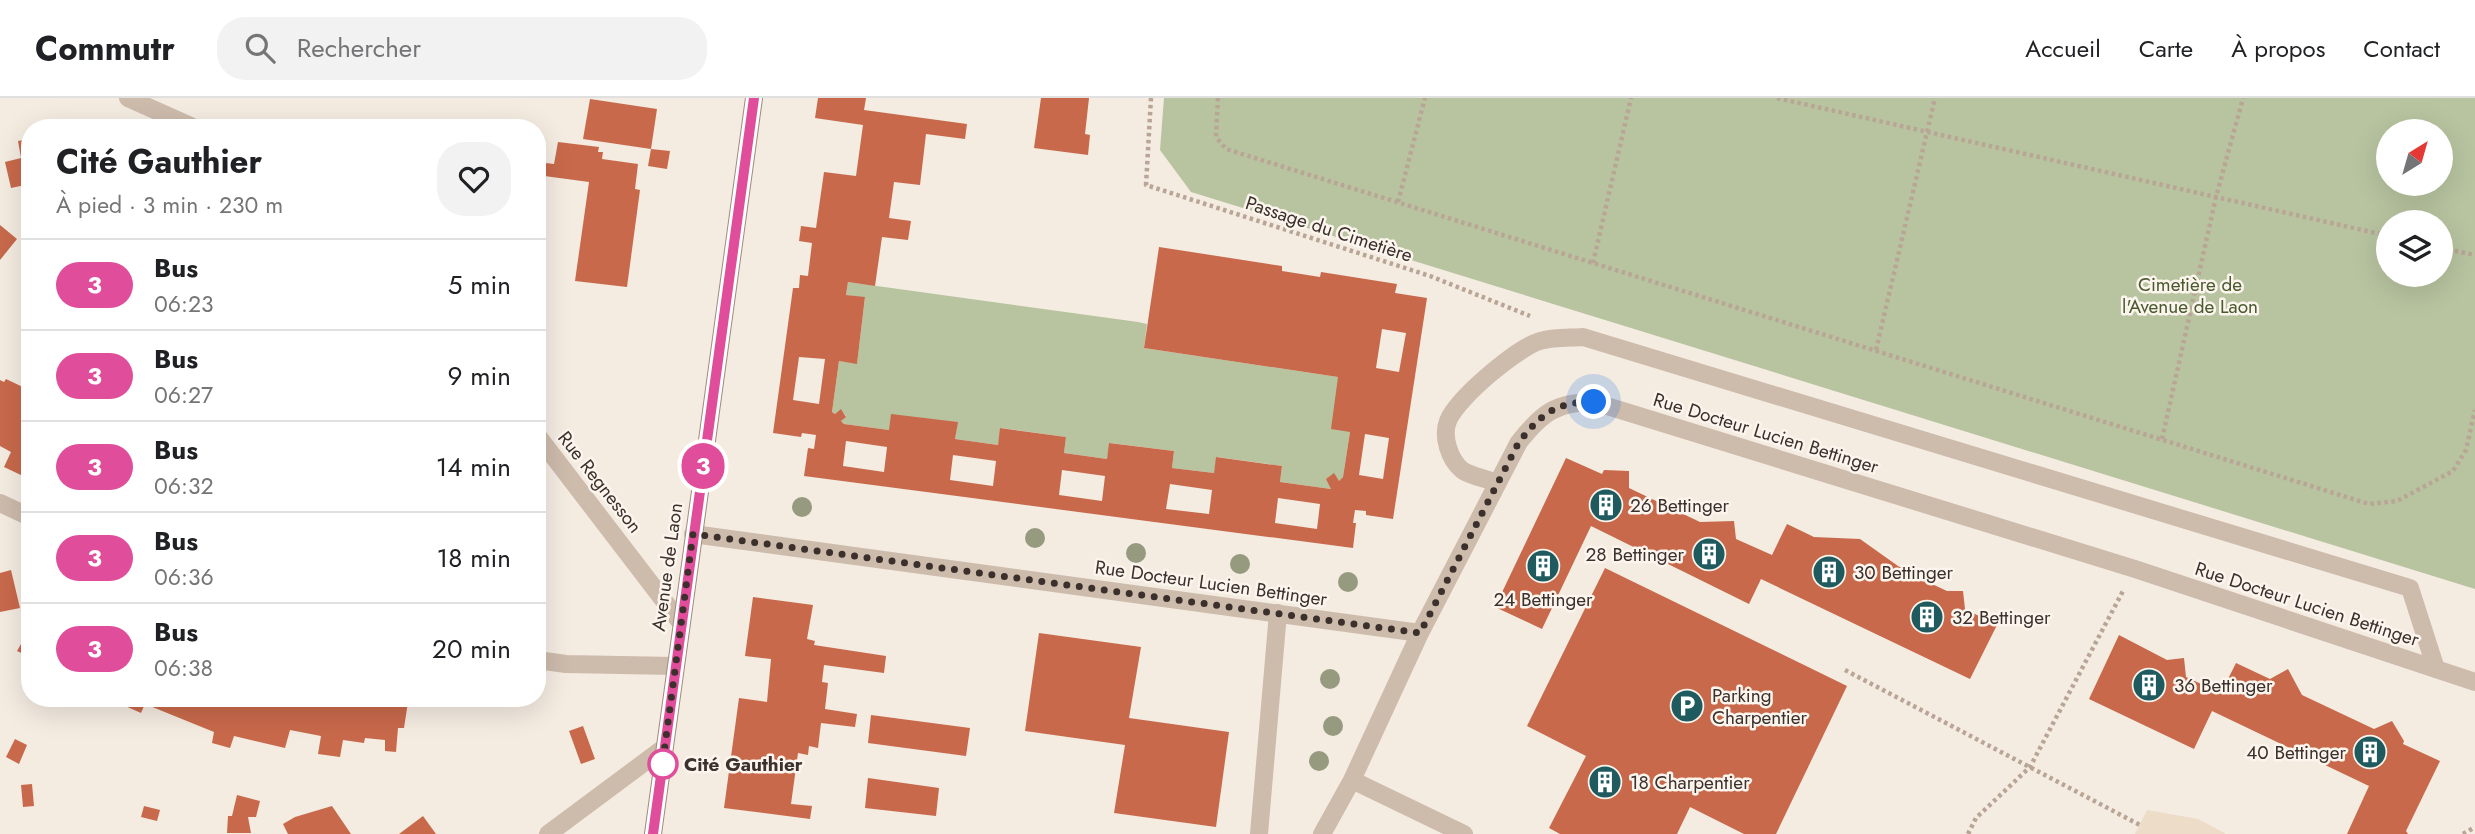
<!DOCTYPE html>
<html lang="fr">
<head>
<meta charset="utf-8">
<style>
  body { margin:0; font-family:Jost,sans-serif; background:#f2f2f2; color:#202124; height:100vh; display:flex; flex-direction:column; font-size:26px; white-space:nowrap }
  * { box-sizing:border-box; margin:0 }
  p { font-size:23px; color:#757577 }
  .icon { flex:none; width:38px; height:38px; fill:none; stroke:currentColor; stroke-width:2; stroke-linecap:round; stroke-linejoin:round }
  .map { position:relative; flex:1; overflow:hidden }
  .sheet { position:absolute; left:21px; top:21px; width:525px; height:588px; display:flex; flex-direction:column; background:#fff; border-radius:28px; box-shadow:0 7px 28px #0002 }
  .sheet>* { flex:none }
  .badge { padding:0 14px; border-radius:23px; font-size:24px; line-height:46px }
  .needle { width:46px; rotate:37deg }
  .fabs { position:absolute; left:2376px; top:21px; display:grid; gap:14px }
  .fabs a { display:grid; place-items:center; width:77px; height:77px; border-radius:50%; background:#fff; box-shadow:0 7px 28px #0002; font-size:35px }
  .you { position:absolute; width:35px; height:35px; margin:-18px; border:5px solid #fff; border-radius:50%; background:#1a73e8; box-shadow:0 0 0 10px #1a73e833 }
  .map>.badge { position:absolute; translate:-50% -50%; box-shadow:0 0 0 4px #fff }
  .round { display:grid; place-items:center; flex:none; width:74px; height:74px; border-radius:28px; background:#f2f2f2 }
  .summary { display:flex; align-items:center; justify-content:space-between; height:119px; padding:0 35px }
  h1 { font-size:33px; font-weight:700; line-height:52px }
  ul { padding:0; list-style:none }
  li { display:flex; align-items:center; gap:21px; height:91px; padding:0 35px; border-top:2px solid #e0e0e0 }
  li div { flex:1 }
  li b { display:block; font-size:26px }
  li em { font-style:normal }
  li .badge { min-width:77px; font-weight:700; text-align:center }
  header { display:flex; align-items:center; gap:42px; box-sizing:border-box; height:98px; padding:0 35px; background:#fff; border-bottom:2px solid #e0e0e0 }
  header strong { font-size:33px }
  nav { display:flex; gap:38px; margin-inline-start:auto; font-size:24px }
  .search { width:490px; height:63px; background:#f2f2f2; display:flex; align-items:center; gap:18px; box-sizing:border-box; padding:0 24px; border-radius:28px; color:#757577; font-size:26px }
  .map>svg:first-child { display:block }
  .green { fill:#b8c4a0; fill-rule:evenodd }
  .plaza { fill:#ecdcc8 }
  .building { fill:#c8694b; fill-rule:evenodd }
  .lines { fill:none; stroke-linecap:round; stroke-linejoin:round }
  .path { stroke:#b9a596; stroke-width:4.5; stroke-dasharray:3.5 3.5; stroke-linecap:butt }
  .service { stroke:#cdbbac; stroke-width:18 }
  .minor { stroke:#cdbbac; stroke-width:18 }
  .secondary { stroke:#a18a7d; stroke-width:18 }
  .tree { fill:#969b7f }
  .line-casing { stroke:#fff; stroke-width:16 }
  .line { stroke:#e04d9a; stroke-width:10 }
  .walk { stroke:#3b302b; stroke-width:7; stroke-dasharray:0 12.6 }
  .stop-dot { fill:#fff; stroke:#e04d9a; stroke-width:3.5 }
  .labels { text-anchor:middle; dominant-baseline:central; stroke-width:5; stroke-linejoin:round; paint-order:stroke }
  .street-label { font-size:19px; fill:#3b302b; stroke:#fbf5ee }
  .park-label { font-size:19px; fill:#4a5a2e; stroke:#fbf5ee }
  .poi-label { font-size:19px; fill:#3b302b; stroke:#fbf5ee; text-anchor:start }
  .stop-label { font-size:19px; font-weight:bold; fill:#3b302b; stroke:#fbf5ee; text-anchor:start }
</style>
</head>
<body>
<header>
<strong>Commutr</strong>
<div class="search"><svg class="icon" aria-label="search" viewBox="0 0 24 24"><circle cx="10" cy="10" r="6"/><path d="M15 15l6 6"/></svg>Rechercher</div>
<nav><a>Accueil</a><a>Carte</a><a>À propos</a><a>Contact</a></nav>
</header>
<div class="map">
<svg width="2475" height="736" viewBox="0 0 2475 736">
  <rect width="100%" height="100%" fill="#f4ebe1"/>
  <!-- green -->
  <path class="green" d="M1164,0h1311v491l-1284,-397 -31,-42zM2389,33h52v53h-52zM2389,124h52v53h-52z
    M848,184l290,40 9,2 -3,24 194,29 12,55 -7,45 -12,12 -51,-7 2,-16 -65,-9 -3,16 -42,-5 2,-17 -64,-8 -3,16 -43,-6 2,-16 -65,-9 -3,17 -43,-6 2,-16 -68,7 -45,-6 -3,-3 5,-5 -5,-6 -6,4 -3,-2 7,-51 18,2 8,-65 -19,-3z"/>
  <!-- plaza -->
  <path class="plaza" d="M2147,712l51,9 28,15h-91z"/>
  <!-- building -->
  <path class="building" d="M818,0h48l-2,12 103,14 -2,15 -39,-5 -6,51 -26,-3 -5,36 22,3 -3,19 -26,-3 -7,49 -27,-4 -2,13 19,2 -8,67 -18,-3 -7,51 3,2 6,-5 5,8 -5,4 3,3 45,6 2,-16 67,8 -3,17 43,6 2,-17 66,9 -2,16 43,6 2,-16 65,8 -2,17 42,5 2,-16 66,9 -2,16 51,7 -5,-10 8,-6 5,8 4,-4 7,-45 -19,-3 7,-52 -194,-29 15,-101 123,19v5l38,6 1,-5 76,12 -2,9 32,5 -34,221 -27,-4v-4l-11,-1 -2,13h3l-3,25 -549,-72 4,-28 6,1 2,-14 -14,-2 -1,4 -28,-4 20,-145h6l1,-13 8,1 4,-33 -13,-2 2,-15 15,2 8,-56 32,4 7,-51 -48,-7zM1382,231l24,4 -7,39 -23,-4zM799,259l26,2 -6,45 -26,-4zM1365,336l24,4 -6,41 -24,-4zM846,343l41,6 -3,25 -41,-6zM953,357l43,6 -3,25 -43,-6zM1062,372l43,6 -3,25 -43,-6zM1170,386l42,6 -3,24 -43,-5zM1278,400l42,6 -3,25 -42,-6z
    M1041,0h48l-4,36 5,1 -2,20 -54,-7z
    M590,1l67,10 -6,40 -68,-10z
    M30,41v45l-19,4 -6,-26 16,-4 -3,-17z
    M558,44l41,5 -1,5h5l-1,7 36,5 -3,25 5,1 -13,97 -52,-6 14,-99 -52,-7v-13l17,2z
    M651,51l19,2 -3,18 -19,-3z
    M0,127l17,14 -17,21z
    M6,281l19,9 1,-3 4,1v76l-7,14 -19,-9 7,-15 -11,-6v-66l4,2z
    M1566,360l36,16 2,-4 25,1v17l71,34 34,-1 2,18 36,16 15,-31 27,13 46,2 38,27 34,18 15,7h16l2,18 32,16 -27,54 -209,-100 -12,25 -158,-78 -49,103 -47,-22z
    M1605,470l242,118 -71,148h-32l-54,-27 -13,27h-117l-11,-6 37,-72 -59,-30z
    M11,472l9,38 -20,4v-39z
    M753,499l60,8 -6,34 8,2 -1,4 72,11 -2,17 -60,-8 -2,17 6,1 -3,26 32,5 -2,13 -34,-4 -3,25 -9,-2 -1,9 -10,-2 -7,51 21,2 -2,13 -86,-11 15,-110 28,4 4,-43 -26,-3z
    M30,530v25l-2,3 -11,-5z
    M1039,535l102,14 -12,71 100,14 -13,95 -102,-14 11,-68 -100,-14z
    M2119,537l48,25 17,-2 2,19 35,16 15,-30 34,16 18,-10 14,26 72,34 18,-8 12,20 -1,3 37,17 -34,70 2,3h-61l22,-48 -157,-75 -18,38 -105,-50z
    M117,600h254l37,4 -4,26h-6l-2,24 -11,-1v-11l-20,-2 -1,5 -21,-3 -3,17 -22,-3 3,-18 -31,-6 -5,18 -51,-12 -4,12 -18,-5 2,-11 -69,-28 -4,9 -25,-11z
    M871,617l99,13 -4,28 -98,-13z
    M583,628l12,33 -14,5 -12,-33z
    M15,641l12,6 -8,19 -13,-7z
    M868,680l71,10 -3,28 -71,-8z
    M32,686l2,22 -11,1 -2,-22z
    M237,697l23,6 -4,16h-8l3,16h-24l1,-17h4z
    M144,708l16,4 -3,11 -16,-4z
    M332,708l19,28h-63l-5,-10 12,-7z
    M423,718l13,18h-37z"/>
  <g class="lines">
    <!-- path -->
    <path class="path" d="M1151,0l-5,87 284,91 100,40
      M1218,0l-2,39 10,12 1143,355 28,-3 56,-30 13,-21 9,-40
      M1777,0l612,138
      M1398,104l27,-104
      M2441,150l34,7
      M1593,165l38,-165
      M1876,252l59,-252
      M2162,341l54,-242 27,-99
      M1845,572l295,155
      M1968,736l8,-16 54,-51 93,-176
      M2463,736l12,-7"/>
    <!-- service -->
    <path class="service" d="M1497,385c-10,-4 -27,-7 -35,-13 -13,-11 -20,-34 -14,-49 9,-23 69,-73 92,-80 13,-4 30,-3 43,-4l827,251 26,81"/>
    <!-- minor -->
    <path class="minor" d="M128,0l67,30
      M537,337l144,188
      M0,405l30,14
      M693,436l727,99
      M537,562l29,4 109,2
      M1352,682l112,54
      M548,736l117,-87
      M1259,736l19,-221
      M1322,736l30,-54 68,-147 99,-191c23,-29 37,-40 75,-40l541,167 340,113"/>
    <!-- secondary -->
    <path class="secondary" d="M653,736l101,-736"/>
  </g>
  <!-- trees -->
  <g class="tree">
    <circle cx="802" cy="409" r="10"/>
    <circle cx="1035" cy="440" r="10"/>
    <circle cx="1136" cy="455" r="10"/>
    <circle cx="1240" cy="466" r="10"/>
    <circle cx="1348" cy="484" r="10"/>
    <circle cx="1330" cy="581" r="10"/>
    <circle cx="1333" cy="628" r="10"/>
    <circle cx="1319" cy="663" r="10"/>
  </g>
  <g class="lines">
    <defs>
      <path id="line" d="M653,736l101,-736"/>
    </defs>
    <!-- line casing -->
    <use href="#line" class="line-casing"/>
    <!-- line -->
    <use href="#line" class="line"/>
    <!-- walk -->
    <path class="walk" d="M663,666l-1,4 31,-234 727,99 99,-191c23,-29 37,-40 75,-40"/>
  </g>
  <!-- icons -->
  <defs>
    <symbol id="building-disc" viewBox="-11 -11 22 22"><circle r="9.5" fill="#1f5a5e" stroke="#fbf5ee"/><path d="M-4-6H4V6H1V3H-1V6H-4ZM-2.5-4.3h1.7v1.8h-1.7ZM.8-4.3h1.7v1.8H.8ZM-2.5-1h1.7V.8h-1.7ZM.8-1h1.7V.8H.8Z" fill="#fff"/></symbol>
    <symbol id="parking-disc" viewBox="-11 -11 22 22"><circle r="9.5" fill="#1f5a5e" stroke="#fbf5ee"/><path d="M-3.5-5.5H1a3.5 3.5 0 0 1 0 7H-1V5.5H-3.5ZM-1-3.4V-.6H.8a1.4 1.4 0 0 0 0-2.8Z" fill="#fff"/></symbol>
  </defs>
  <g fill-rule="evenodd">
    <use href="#building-disc" x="1587" y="388" width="38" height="38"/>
    <use href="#building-disc" x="1690" y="437" width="38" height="38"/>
    <use href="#building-disc" x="1524" y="449" width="38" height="38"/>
    <use href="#building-disc" x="1810" y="455" width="38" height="38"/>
    <use href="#building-disc" x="1908" y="500" width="38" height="38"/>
    <use href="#building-disc" x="2130" y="568" width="38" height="38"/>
    <use href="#parking-disc" x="1668" y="589" width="38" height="38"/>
    <use href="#building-disc" x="2351" y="635" width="38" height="38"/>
    <use href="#building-disc" x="1586" y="665" width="38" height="38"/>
  </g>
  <!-- markers -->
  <circle class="stop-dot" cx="663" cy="666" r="14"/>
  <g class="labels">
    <!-- street labels -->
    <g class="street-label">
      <text transform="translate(1329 131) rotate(18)">Passage du Cimetière</text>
      <text transform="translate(1766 335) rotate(17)">Rue Docteur Lucien Bettinger</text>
      <text transform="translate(600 384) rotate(52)">Rue Regnesson</text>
      <text transform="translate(667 469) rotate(-82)">Avenue de Laon</text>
      <text transform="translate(1211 485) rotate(8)">Rue Docteur Lucien Bettinger</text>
      <text transform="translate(2307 506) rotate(18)">Rue Docteur Lucien Bettinger</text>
    </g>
    <!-- park labels -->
    <g class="park-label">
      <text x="2190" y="186">Cimetière de<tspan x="2190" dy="22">l'Avenue de Laon</tspan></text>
    </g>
    <!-- poi labels -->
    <g class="poi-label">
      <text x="1630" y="407">26 Bettinger</text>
      <text x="1684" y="456" text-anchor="end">28 Bettinger</text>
      <text x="1854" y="474">30 Bettinger</text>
      <text x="1543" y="501" text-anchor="middle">24 Bettinger</text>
      <text x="1952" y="519">32 Bettinger</text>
      <text x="2174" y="587">36 Bettinger</text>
      <text x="1712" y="597">Parking<tspan x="1712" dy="22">Charpentier</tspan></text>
      <text x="2346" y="654" text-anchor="end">40 Bettinger</text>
      <text x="1630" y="684">18 Charpentier</text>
    </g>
    <!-- stop labels -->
    <g class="stop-label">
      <text x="684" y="666">Cité Gauthier</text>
    </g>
  </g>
</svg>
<div class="fabs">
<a><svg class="needle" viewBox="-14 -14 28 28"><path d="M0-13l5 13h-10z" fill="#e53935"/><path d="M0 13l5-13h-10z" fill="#757577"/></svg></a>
<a><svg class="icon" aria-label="layers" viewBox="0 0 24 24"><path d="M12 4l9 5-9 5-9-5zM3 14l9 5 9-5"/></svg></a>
</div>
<div class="you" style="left:1594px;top:304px"></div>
<b class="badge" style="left:703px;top:368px;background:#e04d9a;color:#fff">3</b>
<section class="sheet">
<div class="summary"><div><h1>Cité Gauthier</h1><p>À pied · 3 min · 230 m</p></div><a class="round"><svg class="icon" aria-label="heart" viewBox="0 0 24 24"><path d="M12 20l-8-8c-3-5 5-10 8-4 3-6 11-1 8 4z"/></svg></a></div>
<ul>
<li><span class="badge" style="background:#e04d9a;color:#fff">3</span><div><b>Bus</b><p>06:23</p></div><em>5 min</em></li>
<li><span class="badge" style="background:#e04d9a;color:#fff">3</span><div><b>Bus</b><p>06:27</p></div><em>9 min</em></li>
<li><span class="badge" style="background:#e04d9a;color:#fff">3</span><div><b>Bus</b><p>06:32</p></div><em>14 min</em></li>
<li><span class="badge" style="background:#e04d9a;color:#fff">3</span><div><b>Bus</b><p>06:36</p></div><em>18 min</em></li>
<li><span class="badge" style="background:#e04d9a;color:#fff">3</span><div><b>Bus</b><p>06:38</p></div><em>20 min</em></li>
</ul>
</section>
</div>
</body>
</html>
